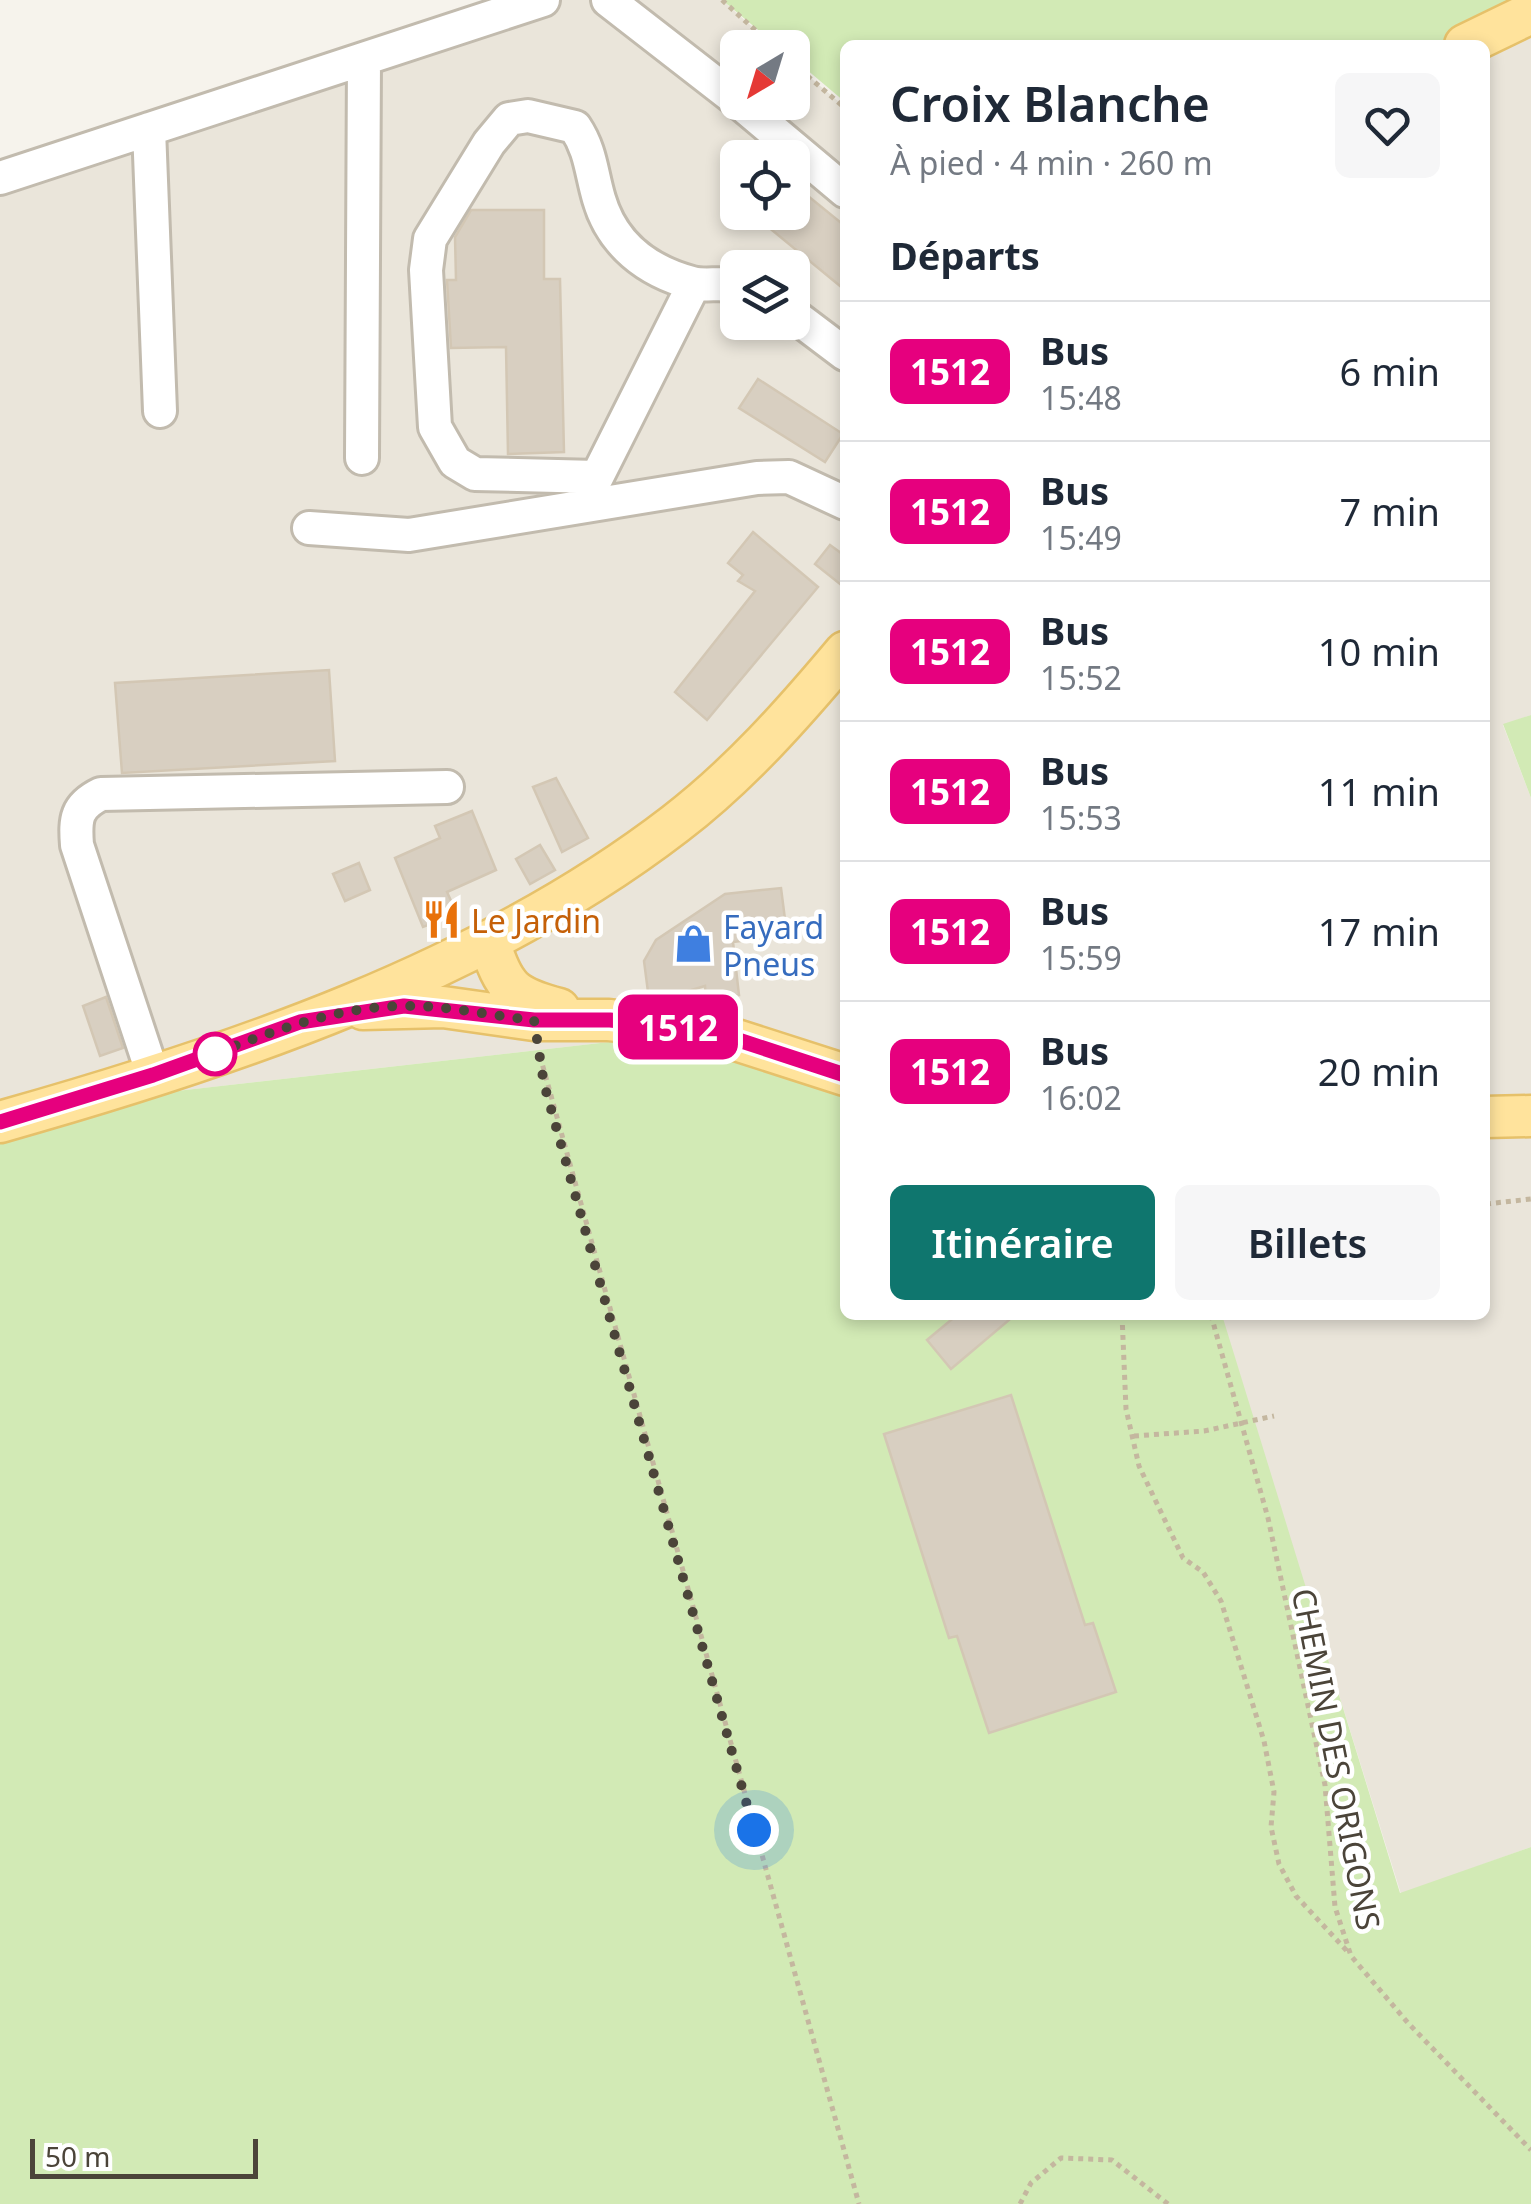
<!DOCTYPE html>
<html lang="fr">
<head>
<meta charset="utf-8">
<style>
  body { margin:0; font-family:"Noto Sans",sans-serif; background:#f6f6f7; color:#1f2937; height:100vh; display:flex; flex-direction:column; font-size:38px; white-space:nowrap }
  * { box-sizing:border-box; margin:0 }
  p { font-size:32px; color:#747a83 }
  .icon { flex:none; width:55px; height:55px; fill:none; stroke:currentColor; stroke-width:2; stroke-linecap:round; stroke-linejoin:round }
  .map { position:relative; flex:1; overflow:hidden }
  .drawer { position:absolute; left:840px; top:40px; width:650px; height:1280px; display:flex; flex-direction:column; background:#fff; border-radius:15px; box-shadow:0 5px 15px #0003 }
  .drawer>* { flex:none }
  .badge { padding:0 20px; border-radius:15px; font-size:35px; line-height:65px }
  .needle { width:65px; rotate:218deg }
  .buttons { position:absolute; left:720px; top:30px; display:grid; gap:20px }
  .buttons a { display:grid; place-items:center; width:90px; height:90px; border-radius:15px; background:#fff; box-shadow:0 5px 15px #0003; font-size:50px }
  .scale { position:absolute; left:30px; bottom:25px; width:228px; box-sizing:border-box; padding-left:10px; border:5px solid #4b4439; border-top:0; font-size:28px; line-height:35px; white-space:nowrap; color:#4b4439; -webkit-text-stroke:8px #fff; paint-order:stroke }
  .you { position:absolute; width:50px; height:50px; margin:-25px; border:8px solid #fff; border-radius:50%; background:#1a73e8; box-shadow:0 0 0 15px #1a73e833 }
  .map>.badge { position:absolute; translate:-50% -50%; box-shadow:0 0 0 5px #fff }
  h2 { padding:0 50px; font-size:38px; line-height:90px }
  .round { display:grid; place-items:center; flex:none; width:105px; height:105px; border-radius:15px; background:#f6f6f7 }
  .summary { display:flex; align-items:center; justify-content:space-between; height:170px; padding:0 50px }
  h1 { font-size:48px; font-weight:600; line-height:75px }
  .button { display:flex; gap:20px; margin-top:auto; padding:20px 50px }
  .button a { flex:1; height:115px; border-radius:15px; background:#0f766e; color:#fff; font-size:40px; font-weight:600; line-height:115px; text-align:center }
  .button a+a { background:#f6f6f7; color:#1f2937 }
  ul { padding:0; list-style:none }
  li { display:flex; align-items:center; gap:30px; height:140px; padding:0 50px; border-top:2px solid #e0e1e3 }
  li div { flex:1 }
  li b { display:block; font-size:38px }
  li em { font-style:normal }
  li .badge { min-width:110px; font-weight:700; text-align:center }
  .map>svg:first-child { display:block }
  .residential { fill:#eae5da; fill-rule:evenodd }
  .green { fill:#d2eab5 }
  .building { fill:#d8cfc1; stroke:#d3c7b4; stroke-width:2.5 }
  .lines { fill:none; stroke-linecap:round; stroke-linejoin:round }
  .minor-casing { stroke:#c2bbae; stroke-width:38 }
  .major-casing { stroke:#e6c16a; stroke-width:45 }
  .path { stroke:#c4b79f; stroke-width:5; stroke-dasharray:5 5; stroke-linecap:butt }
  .minor { stroke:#fff; stroke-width:32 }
  .major { stroke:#ffe39c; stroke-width:40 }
  .line-casing { stroke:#fff; stroke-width:22 }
  .line { stroke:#e6007e; stroke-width:15 }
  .walk { stroke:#4b4439; stroke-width:10; stroke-dasharray:0 18 }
  .stop-dot { fill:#fff; stroke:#e6007e; stroke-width:5 }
  .labels { text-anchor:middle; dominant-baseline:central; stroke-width:9; stroke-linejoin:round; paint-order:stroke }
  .food-label { font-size:32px; fill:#c56008; stroke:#fff; text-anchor:start }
  .shop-label { font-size:32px; fill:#366cbe; stroke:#fff; text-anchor:start }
  .street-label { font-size:32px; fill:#4b4439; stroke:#fff }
</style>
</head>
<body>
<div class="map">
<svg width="1531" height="2204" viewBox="0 0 1531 2204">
  <rect width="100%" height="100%" fill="#f6f3ec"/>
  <!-- residential -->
  <path class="residential" d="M545,0h177l53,47 -37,1v54h54l1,-39 52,44v976l-201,-45 -581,66 -63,23v-949zM738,158h54v54h-54zM738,268h54v54h-54z
    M1531,13v702l-28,10 28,73v1049l-130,47 -93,-299 -462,-178 386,-102h253v-1270z"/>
  <!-- green -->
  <path class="green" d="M722,0h809l-65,45h-621v57l-52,-44 -1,-10 -13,-1z
    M1531,715v83l-28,-74z
    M644,1038l201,45v232h377l178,578 131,-46v357h-1531v-1082l62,-18z"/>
  <!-- building -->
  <path class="building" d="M792,183l53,43v64l-95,-78h42z
    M471,210h73v69h16l4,173 -56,2 -2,-107 -55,1 -4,-68h9l-1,-43z
    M758,379l85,55 -18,28 -86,-54z
    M753,532l65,55 -111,133 -32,-28 80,-101 -17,-10 5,-6 -15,-12z
    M830,545l15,11v32l-30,-24z
    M329,670l6,91 -213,12 -7,-90z
    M556,778l32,60 -26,14 -29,-65z
    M472,811l24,59 -49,22 10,22 -34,13 -28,-69 45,-20 -5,-12z
    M540,845l15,25 -25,14 -14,-25z
    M359,863l11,27 -25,11 -12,-27z
    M781,888l6,47 -54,7 6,53 -33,3 -1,-12 -27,8 -30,-2 -4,-31 12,-21 69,-46z
    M106,997l17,51 -23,8 -17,-50z
    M957,1315h58l-64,54 -24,-29z
    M1011,1395l74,230 8,-2 23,69 -127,41 -32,-97 -8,2 -65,-204z"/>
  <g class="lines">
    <defs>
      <path id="minor" d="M608,0l130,101
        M739,102l106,89
        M149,129l11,282
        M0,178l543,-178
        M694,284l-97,193 -122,-3 -20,-12 -20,-35 -9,-157 4,-31 59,-96 20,-24 19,-3 47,11c16,24 16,45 24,72 13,45 48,72 93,84 15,4 31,-2 46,4
        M792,314l53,40
        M362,458l2,-399
        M309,528l100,7 348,-57 32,-1 56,26
        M153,1075l-76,-230c-2,-26 -1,-39 24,-51l346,-7"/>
      <path id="major" d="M1465,45l66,-32
        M489,942c16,47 22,54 70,67
        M363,1009l80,-2 91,13h75l99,11 137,44
        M1485,1117l46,-1
        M0,1122c231,-65 483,-150 675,-298 64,-49 118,-110 170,-172"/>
    </defs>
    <!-- minor casing -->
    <use href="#minor" class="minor-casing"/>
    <!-- major casing -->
    <use href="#major" class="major-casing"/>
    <!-- path -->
    <path class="path" d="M722,0l53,48
      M792,63l53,45
      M540,1056l319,1148
      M1486,1204l45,-5
      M1122,1315l4,94 13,57 44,92 20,14 18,29 43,140 10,51 -3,35 8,37 17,32 51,55
      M1211,1315l57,203 57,267 10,122 16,49 57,67 123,127
      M1134,1436l70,-5 70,-15
      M1020,2204l11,-21 30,-25 51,2 56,44"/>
    <!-- minor -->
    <use href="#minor" class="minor"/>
    <!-- major -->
    <use href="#major" class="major"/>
  </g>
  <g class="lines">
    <defs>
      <path id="line" d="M0,1122l153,-47 147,-53 104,-16 130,14h76l98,10 137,45"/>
    </defs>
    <!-- line casing -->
    <use href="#line" class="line-casing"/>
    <!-- line -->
    <use href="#line" class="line"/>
    <!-- walk -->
    <path class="walk" d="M215,1054l-15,5c66,-25 131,-52 203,-53 44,-1 87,10 131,14l10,64 210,746"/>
  </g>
  <!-- icons -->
  <defs>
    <symbol id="restaurant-bare" viewBox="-9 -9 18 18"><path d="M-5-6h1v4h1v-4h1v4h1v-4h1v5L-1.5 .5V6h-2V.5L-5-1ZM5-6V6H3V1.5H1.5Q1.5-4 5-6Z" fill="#e8710a" stroke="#fff" stroke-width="2.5" paint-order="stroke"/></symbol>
    <symbol id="shop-bare" viewBox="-9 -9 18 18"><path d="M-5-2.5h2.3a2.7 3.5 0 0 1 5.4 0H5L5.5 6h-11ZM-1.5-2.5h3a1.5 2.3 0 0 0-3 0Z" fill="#3f7fe0" stroke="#fff" stroke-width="2.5" paint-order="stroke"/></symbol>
  </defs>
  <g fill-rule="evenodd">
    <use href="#restaurant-bare" x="414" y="892" width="55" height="55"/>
    <use href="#shop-bare" x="666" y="916" width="55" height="55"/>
  </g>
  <!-- markers -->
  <circle class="stop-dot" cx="215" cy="1054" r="20"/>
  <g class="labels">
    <!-- food labels -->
    <g class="food-label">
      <text x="471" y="920">Le Jardin</text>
    </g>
    <!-- shop labels -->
    <g class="shop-label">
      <text x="723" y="926">Fayard<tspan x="723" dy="37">Pneus</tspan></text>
    </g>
    <!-- street labels -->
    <g class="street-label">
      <text transform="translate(1337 1759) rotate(79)">CHEMIN DES ORIGONS</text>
    </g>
  </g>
</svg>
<div class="buttons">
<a><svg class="needle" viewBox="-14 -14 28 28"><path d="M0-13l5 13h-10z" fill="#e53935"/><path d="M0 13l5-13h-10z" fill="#747a83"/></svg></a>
<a><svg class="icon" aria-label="locate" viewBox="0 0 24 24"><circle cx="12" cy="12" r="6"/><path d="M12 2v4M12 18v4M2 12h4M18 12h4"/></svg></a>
<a><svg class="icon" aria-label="layers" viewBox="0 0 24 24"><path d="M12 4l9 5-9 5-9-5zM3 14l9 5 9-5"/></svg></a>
</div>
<div class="scale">50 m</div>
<div class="you" style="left:754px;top:1830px"></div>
<b class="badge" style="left:678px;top:1027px;background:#e6007e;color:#fff">1512</b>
<section class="drawer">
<div class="summary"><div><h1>Croix Blanche</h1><p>À pied · 4 min · 260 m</p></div><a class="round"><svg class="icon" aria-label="heart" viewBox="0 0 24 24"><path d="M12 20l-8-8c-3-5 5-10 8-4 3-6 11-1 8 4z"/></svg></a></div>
<h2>Départs</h2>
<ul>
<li><span class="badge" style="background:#e6007e;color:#fff">1512</span><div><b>Bus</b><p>15:48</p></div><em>6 min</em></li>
<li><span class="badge" style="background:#e6007e;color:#fff">1512</span><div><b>Bus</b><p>15:49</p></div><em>7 min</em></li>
<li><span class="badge" style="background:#e6007e;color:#fff">1512</span><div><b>Bus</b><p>15:52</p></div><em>10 min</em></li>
<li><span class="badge" style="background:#e6007e;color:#fff">1512</span><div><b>Bus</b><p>15:53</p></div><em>11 min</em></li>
<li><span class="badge" style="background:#e6007e;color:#fff">1512</span><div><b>Bus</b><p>15:59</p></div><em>17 min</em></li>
<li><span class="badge" style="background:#e6007e;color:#fff">1512</span><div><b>Bus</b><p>16:02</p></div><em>20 min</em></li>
</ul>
<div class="button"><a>Itinéraire</a><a>Billets</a></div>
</section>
</div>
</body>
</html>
